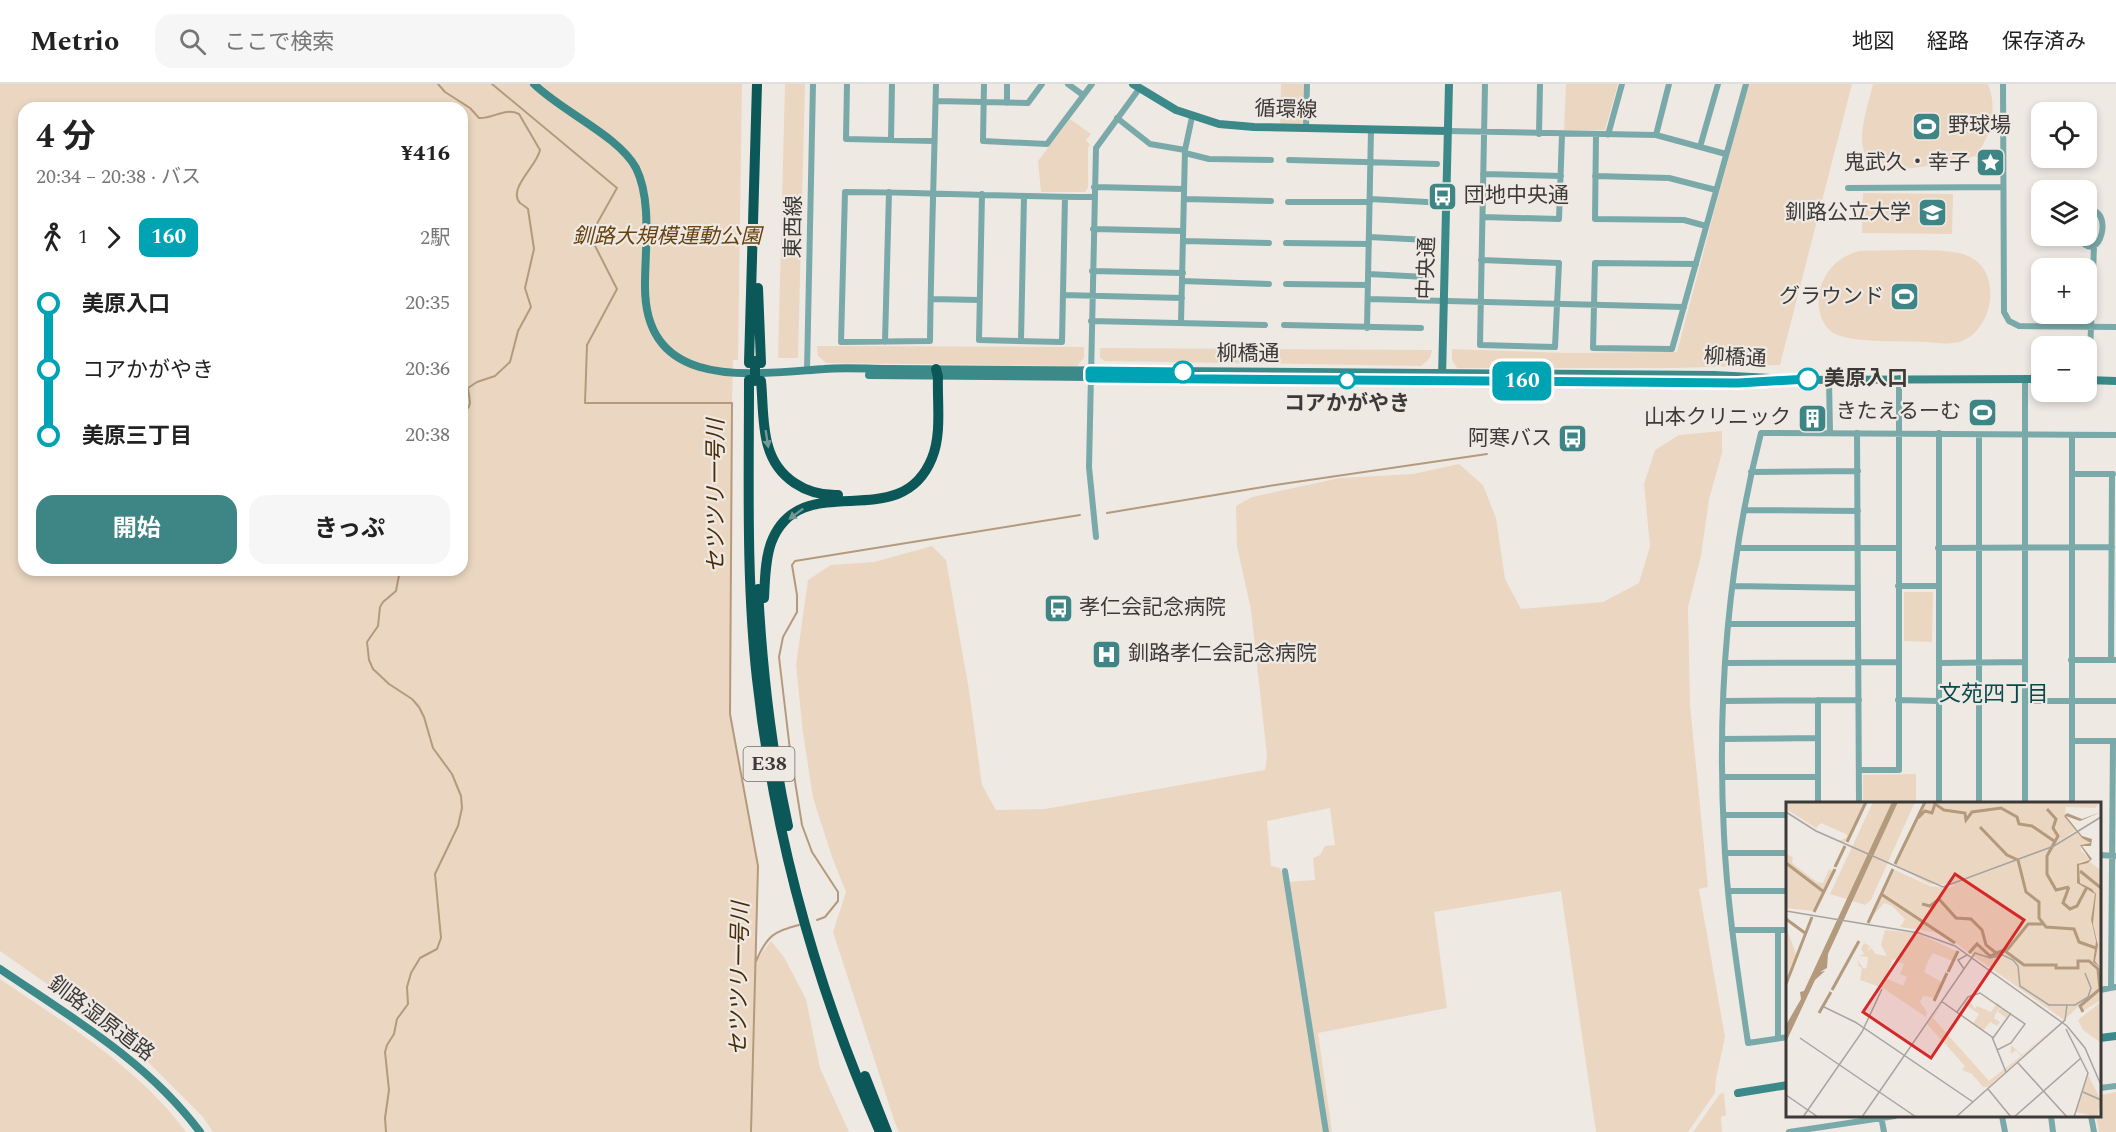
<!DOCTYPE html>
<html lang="ja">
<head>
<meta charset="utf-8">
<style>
  body { margin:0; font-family:Spectral,"Noto Sans JP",serif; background:#f6f6f6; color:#222; height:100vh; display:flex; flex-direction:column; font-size:22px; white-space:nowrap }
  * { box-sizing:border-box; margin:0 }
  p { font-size:20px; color:#767676 }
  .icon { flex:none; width:33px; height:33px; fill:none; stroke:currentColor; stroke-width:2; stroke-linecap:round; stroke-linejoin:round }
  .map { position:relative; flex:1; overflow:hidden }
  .side { position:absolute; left:18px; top:18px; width:450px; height:474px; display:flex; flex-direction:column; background:#fff; border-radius:18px; box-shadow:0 3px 9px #0003 }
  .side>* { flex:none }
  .badge { padding:0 12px; border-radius:9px; font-size:21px; line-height:39px }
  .controls { position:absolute; left:2031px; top:18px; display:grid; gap:12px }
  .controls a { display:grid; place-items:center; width:66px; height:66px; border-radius:12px; background:#fff; box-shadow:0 3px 9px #0003; font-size:30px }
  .map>.badge { position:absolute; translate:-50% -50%; box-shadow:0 0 0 3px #fff }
  .legs { display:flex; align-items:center; gap:9px; height:66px; padding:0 18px; font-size:20px }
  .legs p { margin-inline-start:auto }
  .summary { display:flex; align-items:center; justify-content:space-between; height:102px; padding:0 18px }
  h1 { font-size:33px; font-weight:700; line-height:45px }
  .button { display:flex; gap:12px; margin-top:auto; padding:12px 18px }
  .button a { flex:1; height:69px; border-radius:18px; background:#3e8686; color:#fff; font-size:24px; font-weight:700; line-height:69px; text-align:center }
  .button a+a { background:#f6f6f6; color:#222 }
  ul { padding:0 18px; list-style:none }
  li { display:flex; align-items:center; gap:21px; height:66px; font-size:22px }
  li i { display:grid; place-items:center; width:9px; height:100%; margin:0 8px; background:currentColor }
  li i::after { content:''; width:15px; height:15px; margin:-8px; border:4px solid; border-radius:50%; background:#fff }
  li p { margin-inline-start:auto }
  li:first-child i { background:linear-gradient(#0000 50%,currentColor 0) }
  li:last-child i { background:linear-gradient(currentColor 50%,#0000 0) }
  header { display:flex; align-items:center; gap:36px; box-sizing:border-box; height:84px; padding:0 30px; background:#fff; border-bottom:2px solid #e0e0e0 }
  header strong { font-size:28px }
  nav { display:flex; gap:33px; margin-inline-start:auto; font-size:21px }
  .search { width:420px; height:54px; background:#f6f6f6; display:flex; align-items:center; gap:15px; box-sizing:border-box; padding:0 21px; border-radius:18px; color:#767676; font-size:22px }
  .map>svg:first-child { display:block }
  .green { fill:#ebd7c1; fill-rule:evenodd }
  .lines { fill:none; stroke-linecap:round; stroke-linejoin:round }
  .stream { stroke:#b49a7d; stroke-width:2 }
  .street { stroke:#7aa9a9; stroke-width:6 }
  .secondary { stroke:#3b8989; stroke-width:8 }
  .highway { stroke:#0c5757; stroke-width:10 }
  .highway-bridge { stroke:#0c5757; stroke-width:10 }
  .oneway { fill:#729996 }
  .line-1-casing { stroke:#fff; stroke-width:14 }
  .line-1 { stroke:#00a3b4; stroke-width:9 }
  .stop-1-dot { fill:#fff; stroke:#00a3b4; stroke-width:3 }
  .labels { text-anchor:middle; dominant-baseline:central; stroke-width:4.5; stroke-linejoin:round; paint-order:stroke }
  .shield { fill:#efe9e4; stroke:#726e6c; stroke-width:1.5 }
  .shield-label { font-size:20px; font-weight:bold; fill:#3c3a38 }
  .street-label { font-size:21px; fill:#3c3a38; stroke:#efe9e4 }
  .poi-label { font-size:21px; fill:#3c3a38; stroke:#efe9e4; text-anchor:end }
  .park-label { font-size:21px; font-style:italic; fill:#67420f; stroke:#efe9e4 }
  .stop-label { font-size:21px; font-weight:bold; fill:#3c3a38; stroke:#efe9e4; text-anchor:start }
  .water-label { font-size:22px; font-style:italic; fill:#482c05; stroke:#efe9e4 }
  .neighbourhood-label { font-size:22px; fill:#08494a; stroke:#efe9e4 }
  .inset-river { fill:none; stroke:#b49a7d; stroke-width:3 }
  .inset-road { fill:none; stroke:#a7a39f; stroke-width:1.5 }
  .view { fill:#d62828; fill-opacity:0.15; stroke:#d62828; stroke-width:3 }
  .inset-edge { fill:none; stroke:#3c3a38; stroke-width:3 }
</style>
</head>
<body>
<header>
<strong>Metrio</strong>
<div class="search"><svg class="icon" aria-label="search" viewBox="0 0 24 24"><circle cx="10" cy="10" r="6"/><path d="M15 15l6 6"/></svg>ここで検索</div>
<nav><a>地図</a><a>経路</a><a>保存済み</a></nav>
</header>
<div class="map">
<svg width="2116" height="1048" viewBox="0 0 2116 1048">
  <rect width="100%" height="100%" fill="#efe9e4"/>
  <!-- green -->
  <path class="green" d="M0,0h742l-4,276h-5l-1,43 -2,311 28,152 -3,96 16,-21 13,16 22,42 14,69 29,64h-636l-10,-15 -79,-79 -124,-87zM24,24h438v462h-438z
    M785,0h20l-7,274h-20z
    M1281,0h26l-1,45 -26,-2z
    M1566,0h52l-13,46h-41z
    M1748,0h104l-72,281 -107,3h-216l-5,-8v-11l113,4 112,-1z
    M1873,0h115c10,25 3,51 -12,72 -21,4 -88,22 -104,8 -7,-6 -10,-17 -10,-25 0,-18 7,-38 11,-55z
    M1070,35l21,15 -5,6 4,5 -2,3v40l-3,4h-44l-3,-31z
    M1863,109l90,1 -1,40 -90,-1z
    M1860,167c23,0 90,-4 108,5 35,15 26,72 -6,85 -11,4 -25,2 -36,1 -23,-1 -72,1 -91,-8 -7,-4 -11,-10 -14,-17 -9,-29 9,-60 39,-66z
    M817,262l267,1v11l-7,8 -251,-3 -8,-7z
    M1100,264l332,2 -2,8 -9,8 -316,-5 -5,-3z
    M1722,347v22l-13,46 -8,57 -13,51 2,98 18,182 -9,2 26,148 -9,42 -1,14 -27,39h-92l-35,-241 -127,21 13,96 -129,25 14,99h-433l-5,-12 -61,-188 13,-40 -14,-35 -19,-59 -10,-65 -7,-68 12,-85 23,-15 43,-3 58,-16 14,14 23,130 13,95 14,25 49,-1 220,-39 2,-14 -16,-146 -14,-64 -1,-40 16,-9 88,-19 73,-4 46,-10 24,21 13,33 9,61 16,30 82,-7 36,-19 11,-37 -6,-62 11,-34 24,-15zM1330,724l5,37 -10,1 -5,9 -7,3 2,22 -30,2 -5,-14 -9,-2 -4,-45z
    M1904,508h29l-1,50 -28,-1z
    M1916,690v29h-53v-28z
    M0,895c66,45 138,88 186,153h-186z
    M2116,1008v40h-17l-3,-16h4v-21z
    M1724,1009l2,22 -5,2 1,15h-29l27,-38z"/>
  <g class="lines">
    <!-- stream -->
    <path class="stream" d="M438,0l7,8 25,16 9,10c14,1 26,-11 40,-4l21,36c-3,16 -33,39 -20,53 3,2 6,4 8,6l6,40 -9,39 6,19 -13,24 -8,31 -15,14 -18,6 -9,6c1,12 6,18 -6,25
      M492,0l125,104 -27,48 27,53 -30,56 -2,58h147l-2,311 28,152 -7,266
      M1107,429l162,-27 218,-32
      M817,836l8,-3 13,-16v-9l-26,-40 -10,-27 -12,-75 -11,-93 4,-20 14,-25v-17l-5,-30 3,-4 285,-46
      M756,877c11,-25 18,-30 43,-36
      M386,1048l-1,-14 4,-28 -4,-38 2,-7 7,-11 3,-15 11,-15 -1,-17 4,-14 9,-15 17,-9 4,-11 -6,-64 23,-48 4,-18 -1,-12 -9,-22 -19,-26 -9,-31 -5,-10 -7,-8 -23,-15 -16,-15 -4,-9 -2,-18 11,-16 2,-19 3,-5 13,-11 4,-21"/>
    <!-- street -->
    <path class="street" d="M847,0l-1,55 88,2
      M936,0c-2,86 -5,171 -6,257l-89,1 4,-150c83,0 166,5 249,5
      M984,0l-1,57 64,3 45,-60
      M1068,0l15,11
      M2003,0l1,228 5,9 10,5 97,1
      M936,17l92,2 14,-19
      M1007,19v-19
      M1117,34l33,26 35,6
      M1306,45l1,-45
      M1448,47l208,4 70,19
      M1539,50l1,-50
      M1596,51l-1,84 89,1 22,6
      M1608,51l14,-51
      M1656,51l13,-51
      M891,56l1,-56
      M1700,63l18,-63
      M1185,69l24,6 62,1
      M1289,76l148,4
      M1483,90l78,2
      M1595,92l74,2 47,12
      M1094,103l90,2
      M1848,104l154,-1
      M982,110l-3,146 83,2 3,-145
      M1184,115l87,2
      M1370,115l76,4
      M1288,118h82
      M1483,133l76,2 3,-84
      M1093,145l90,2
      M2078,152c22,37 38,-34 8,-24
      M1369,153l58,3
      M1183,157l86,2
      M1286,159l83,1
      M1481,176l78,3 -4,84 -75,-2 5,-261
      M1696,180l-101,-1 -2,85 79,1c24,-88 50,-176 74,-265
      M1092,187l91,2
      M1368,190l58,3
      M1182,197l87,3
      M1286,200l82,1
      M1063,211l119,3
      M931,215l48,1
      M1368,215l316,8
      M1091,237l174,4
      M1181,239l4,-173 7,-33
      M1284,241l137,3
      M1367,244l4,-198
      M1021,257l3,-145
      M885,258l4,-150
      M807,287l6,-287
      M1829,295l1,54
      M2025,295v425
      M2089,296l5,-134
      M1857,349l2,371
      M1939,349v371
      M1979,351v369
      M2072,351v369
      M1751,388l107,-1
      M2072,390h41
      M1745,426l113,1
      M1096,453l-7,-70 7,-319 43,-59
      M1738,464h160
      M1938,464l174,-1
      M1733,502l125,2
      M1898,502h40
      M1728,540h130
      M2071,576h45
      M2111,576l1,-186
      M1726,579l172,-1
      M1939,579l86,-1
      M1818,616v104
      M1898,616l41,1
      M1724,617l135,-1
      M2025,617h91
      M1723,655l95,-1
      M2072,657h44
      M1859,686h40v-392
      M1723,693h95
      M1724,731h64
      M1725,769h63
      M2100,771l15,1
      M1285,787l41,261
      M1729,807h59
      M1732,846h56
      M1778,846v108
      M2111,904l2,-247
      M2100,906l16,-3
      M1788,953l-40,6c-10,-69 -21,-138 -24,-208 -7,-134 4,-272 37,-402l355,2
      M2100,1004l16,-2
      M1881,1032l3,16
      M2002,1032l3,16
      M2051,1032l2,16
      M2091,1032l3,16
      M1789,1048l106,-16"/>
    <!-- secondary -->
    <path class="secondary" d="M534,0c27,27 85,52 102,84 16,32 9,81 9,117 -1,107 107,89 179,84 21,-2 43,0 64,0l826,6 74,4
      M1133,0l43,26 43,14 35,3 194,4
      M869,291l869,8 24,-2
      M1442,294l7,-294
      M1784,296l258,-1
      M2086,296l30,1
      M0,885c71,48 148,93 200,163
      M2100,954l16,-2
      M1738,1009l50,-8"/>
    <!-- highway -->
    <path class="highway" d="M758,204l3,75
      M749,279l8,-279
      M749,296c0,100 -3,200 8,299 17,156 60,310 123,453
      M761,297c2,19 1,46 7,65 9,32 38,50 70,49
      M758,505c4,79 13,159 30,237
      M764,514c1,-18 1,-38 7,-55 30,-79 129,-5 161,-85 10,-24 5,-56 6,-81l-2,-8
      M865,992l22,56"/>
    <!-- highway-bridge -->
    <path class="highway-bridge" d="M755,297v-20"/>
  </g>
  <!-- one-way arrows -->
  <defs><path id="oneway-solid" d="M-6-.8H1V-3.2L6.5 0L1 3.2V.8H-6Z" transform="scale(1.5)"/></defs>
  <g class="oneway">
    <use href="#oneway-solid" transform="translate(767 355) rotate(81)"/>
    <use href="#oneway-solid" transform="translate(796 430) rotate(143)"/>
  </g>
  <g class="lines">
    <defs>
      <path id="line-1" d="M1183,288l-93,-1v7l648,5 70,-4"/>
    </defs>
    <!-- line-1 casing -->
    <use href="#line-1" class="line-1-casing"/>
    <!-- line-1 -->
    <use href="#line-1" class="line-1"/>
  </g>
  <!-- icons -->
  <defs>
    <symbol id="stadium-square" viewBox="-11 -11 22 22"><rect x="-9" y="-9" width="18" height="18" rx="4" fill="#3e8686" stroke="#efe9e4"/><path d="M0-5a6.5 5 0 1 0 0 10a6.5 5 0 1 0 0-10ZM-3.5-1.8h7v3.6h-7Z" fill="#fff"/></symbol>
    <symbol id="sight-square" viewBox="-11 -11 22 22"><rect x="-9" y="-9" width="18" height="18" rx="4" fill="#3e8686" stroke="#efe9e4"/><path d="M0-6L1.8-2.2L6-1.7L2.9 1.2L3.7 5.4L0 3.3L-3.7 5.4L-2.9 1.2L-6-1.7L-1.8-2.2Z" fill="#fff"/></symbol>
    <symbol id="bus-square" viewBox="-11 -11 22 22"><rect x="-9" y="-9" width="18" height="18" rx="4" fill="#3e8686" stroke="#efe9e4"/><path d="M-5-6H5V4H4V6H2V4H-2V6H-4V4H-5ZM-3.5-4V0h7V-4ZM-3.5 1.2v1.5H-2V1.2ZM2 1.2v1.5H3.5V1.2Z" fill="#fff"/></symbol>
    <symbol id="university-square" viewBox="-11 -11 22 22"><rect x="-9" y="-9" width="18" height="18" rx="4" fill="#3e8686" stroke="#efe9e4"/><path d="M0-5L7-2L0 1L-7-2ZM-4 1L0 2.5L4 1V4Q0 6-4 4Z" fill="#fff"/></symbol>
    <symbol id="building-square" viewBox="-11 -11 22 22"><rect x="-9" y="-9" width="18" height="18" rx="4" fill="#3e8686" stroke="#efe9e4"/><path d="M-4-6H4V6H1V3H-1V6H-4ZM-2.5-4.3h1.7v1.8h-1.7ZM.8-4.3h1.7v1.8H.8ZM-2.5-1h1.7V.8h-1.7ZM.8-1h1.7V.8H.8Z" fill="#fff"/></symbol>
    <symbol id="hospital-square" viewBox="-11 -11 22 22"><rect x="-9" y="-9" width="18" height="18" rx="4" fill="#3e8686" stroke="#efe9e4"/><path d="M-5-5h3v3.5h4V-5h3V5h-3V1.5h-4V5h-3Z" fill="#fff"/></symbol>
  </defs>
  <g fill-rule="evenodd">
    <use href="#stadium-square" x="1910" y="26" width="33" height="33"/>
    <use href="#sight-square" x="1974" y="62" width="33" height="33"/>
    <use href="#bus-square" x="1426" y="96" width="33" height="33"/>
    <use href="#university-square" x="1916" y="112" width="33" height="33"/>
    <use href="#stadium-square" x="1888" y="196" width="33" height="33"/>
    <use href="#stadium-square" x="1966" y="312" width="33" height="33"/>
    <use href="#building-square" x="1796" y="318" width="33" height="33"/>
    <use href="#bus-square" x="1556" y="338" width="33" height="33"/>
    <use href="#bus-square" x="1042" y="508" width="33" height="33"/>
    <use href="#hospital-square" x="1090" y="554" width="33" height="33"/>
  </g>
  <!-- markers -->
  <g class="stop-1-dot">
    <circle cx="1183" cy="288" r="10"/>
    <circle cx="1808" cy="295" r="10"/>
    <circle cx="1347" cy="296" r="8"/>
  </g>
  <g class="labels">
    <!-- shield labels -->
    <rect class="shield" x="743.5" y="663" width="51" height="34" rx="4.5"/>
    <g class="shield-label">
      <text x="769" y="680">E38</text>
    </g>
    <!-- street labels -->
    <g class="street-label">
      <text transform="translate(1286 26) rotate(2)">循環線</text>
      <text transform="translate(794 143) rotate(-89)">東西線</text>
      <text transform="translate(1427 184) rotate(-88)">中央通</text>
      <text x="1248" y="270">柳橋通</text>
      <text transform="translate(1735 274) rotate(3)">柳橋通</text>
      <text transform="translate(101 935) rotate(37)">釧路湿原道路</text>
    </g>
    <!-- poi labels -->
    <g class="poi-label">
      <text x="1948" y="42" text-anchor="start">野球場</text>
      <text x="1970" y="79">鬼武久・幸子</text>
      <text x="1464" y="112" text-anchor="start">団地中央通</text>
      <text x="1911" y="129">釧路公立大学</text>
      <text x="1884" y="213">グラウンド</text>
      <text x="1961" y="328">きたえるーむ</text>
      <text x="1791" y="334">山本クリニック</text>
      <text x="1552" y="355">阿寒バス</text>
      <text x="1079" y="524" text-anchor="start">孝仁会記念病院</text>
      <text x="1128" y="570" text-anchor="start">釧路孝仁会記念病院</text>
    </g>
    <!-- park labels -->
    <g class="park-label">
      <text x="667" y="153">釧路大規模運動公園</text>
    </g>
    <!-- stop labels -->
    <g class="stop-label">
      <text x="1824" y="295">美原入口</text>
      <text x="1347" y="320" text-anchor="middle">コアかがやき</text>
    </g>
    <!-- water labels -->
    <g class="water-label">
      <text transform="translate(716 412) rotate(-90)">セツツリ一号川</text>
      <text transform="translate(740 895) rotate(-89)">セツツリ一号川</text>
    </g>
    <!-- neighbourhood labels -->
    <g class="neighbourhood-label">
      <text x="1994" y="610">文苑四丁目</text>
    </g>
  </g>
  <!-- overview -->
  <g transform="translate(1786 718)">
    <rect width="315" height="315" fill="#efe9e4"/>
    <path d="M0,0h79l-18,39 -3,1 -5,-1 8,-4 -1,-3 -25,-11 -5,5 -30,-19zM87,0h42l-44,98 -6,5 -35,-11zM139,0h176l-6,6 -29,-1 -1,7 11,16 -19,13 20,-11 14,11 -10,1v6l9,10 -11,2 -2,21 18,11 -4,30 5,17 -3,21 8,6v32l-18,11 -4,-5 -15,14 -113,-80 -17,-8 -34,-5 5,-8 -13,-13 -8,-3 -12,14 23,-47 35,16 18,2 102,-40 -94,37 -27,-1 -34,-19zM0,52l7,3 -1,6 25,19 6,1 6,-14 4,2 -19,40 -28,-3zM304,60l11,8v96l-6,-5 3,-20 -5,-17 2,-33 -15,-8 -1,-18zM0,125l10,27 -10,25zM99,128l32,3 39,18 -3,10 -20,-8 -5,8 -4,11 18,10 -7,16 -12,-2 -3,6 7,10 -1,5 -43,-29 -23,-8 2,-12 -8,-4 5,2 -2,-7 7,10 3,-2 1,-10 -10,-1 6,-2 -3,-5 3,-6 6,3 -3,6 4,-4 5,6 11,2 -6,-11zM107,157l11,5 -4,10 7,3 -4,9 -17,-8zM183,198l6,9 2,-3 14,6 6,-9 4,3 -3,5 3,-3 8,6 -3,4 -9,-7 -3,7 6,4 -3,4 -7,-4 -7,9 -10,-7 6,-10 -16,-11zM315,200v41l-18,-13 -5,-10zM157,201l-10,15 56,63 32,-25 -5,-6 -5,4v-9l11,10 36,-31 -70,63h-5l-11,-13 -10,-4 3,-4 -38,-42zM299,267l16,31 -4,17 -21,-5 12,-37z" fill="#ebd7c1" fill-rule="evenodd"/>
    <path d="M106,0h6l-70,152 -1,14 -7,4 5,-1 -10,9 -29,62v-17l15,-26 -1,-7 4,-1zM315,10l-21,9 -14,-5 16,20 10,3 -1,7h-9l10,13 -4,4 -9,2 1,18 12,6 4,5 -3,30 5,21 -3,16 6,7 -8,-6 3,-21 -5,-21 4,-26 -18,-11v-19l13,-4 -10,-15 11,-2 -9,-5 -18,-22 3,-3 15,6z" fill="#b49a7d"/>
    <path class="inset-river" d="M261,7l9,10 -3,9 5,8 -11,20v18l9,16 13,-3M132,16l7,-7 7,2 3,-9 9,6 21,3 1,7 6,-8 29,-4 16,9 2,7 13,2 22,15M194,25l27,28 11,5 8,32 13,10v16l7,9 28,2 5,13 17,6M61,40l19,-40M0,61l38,29M109,62l30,-62M49,65l10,-21M294,69l21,17M283,85l-6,16 7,6 7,-3 10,-19M95,92l74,49M136,102l8,2 9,-7 17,19 15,1 11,11 4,15 10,8 12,-4 20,-25h15M28,110l21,-43M0,117l19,14M82,121l25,-54M183,151l8,-9 13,12 15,-5 19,14h32v3h22v-7h11l9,8 2,20 -20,17 3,6M162,170l10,-21M0,182l26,-67M46,188l27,-49M148,199l13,-28M33,211l12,-21"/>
    <path class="inset-road" d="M0,10l30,19 127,56 111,-41 47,-29M0,109l133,22 36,13 112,80 18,22 16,37M178,167l-6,-9 9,-5M155,199l51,36 14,35M38,205l31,15 118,80M171,210l11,-15 12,-4 45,31 -14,19 -14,7M280,227l22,44 -14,44M14,236l116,79M207,236l18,-25M232,261l49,54M202,287l23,28M297,290l18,8M0,293l32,22M17,315l59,-85 20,-43M76,315l113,-164 15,5 13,-3 10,5 5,6 2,20 29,19h26l13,-8 3,-9 -6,-15M170,315l109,-97 2,-15M228,315l67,-59"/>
    <path class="view" d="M169,72l69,46 -93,138 -68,-46z"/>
    <rect width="315" height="315" class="inset-edge"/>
  </g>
</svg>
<div class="controls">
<a><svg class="icon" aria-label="locate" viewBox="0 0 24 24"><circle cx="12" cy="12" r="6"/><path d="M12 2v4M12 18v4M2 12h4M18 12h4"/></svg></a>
<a><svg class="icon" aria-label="layers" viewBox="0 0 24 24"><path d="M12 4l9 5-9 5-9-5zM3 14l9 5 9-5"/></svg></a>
<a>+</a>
<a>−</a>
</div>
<b class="badge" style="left:1522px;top:297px;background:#00a3b4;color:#fff">160</b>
<section class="side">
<div class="summary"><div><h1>4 分</h1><p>20:34 – 20:38 · バス</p></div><b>¥416</b></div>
<div class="legs"><svg class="icon" aria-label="walk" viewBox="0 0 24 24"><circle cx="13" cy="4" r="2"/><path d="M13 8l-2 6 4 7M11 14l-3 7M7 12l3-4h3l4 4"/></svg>1<svg class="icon" aria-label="forward" viewBox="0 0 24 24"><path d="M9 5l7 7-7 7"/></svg><b class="badge" style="background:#00a3b4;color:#fff">160</b><p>2駅</p></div>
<ul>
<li><i style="color:#00a3b4"></i><b>美原入口</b><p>20:35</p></li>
<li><i style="color:#00a3b4"></i><span>コアかがやき</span><p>20:36</p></li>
<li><i style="color:#00a3b4"></i><b>美原三丁目</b><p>20:38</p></li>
</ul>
<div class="button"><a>開始</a><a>きっぷ</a></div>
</section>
</div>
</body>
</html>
